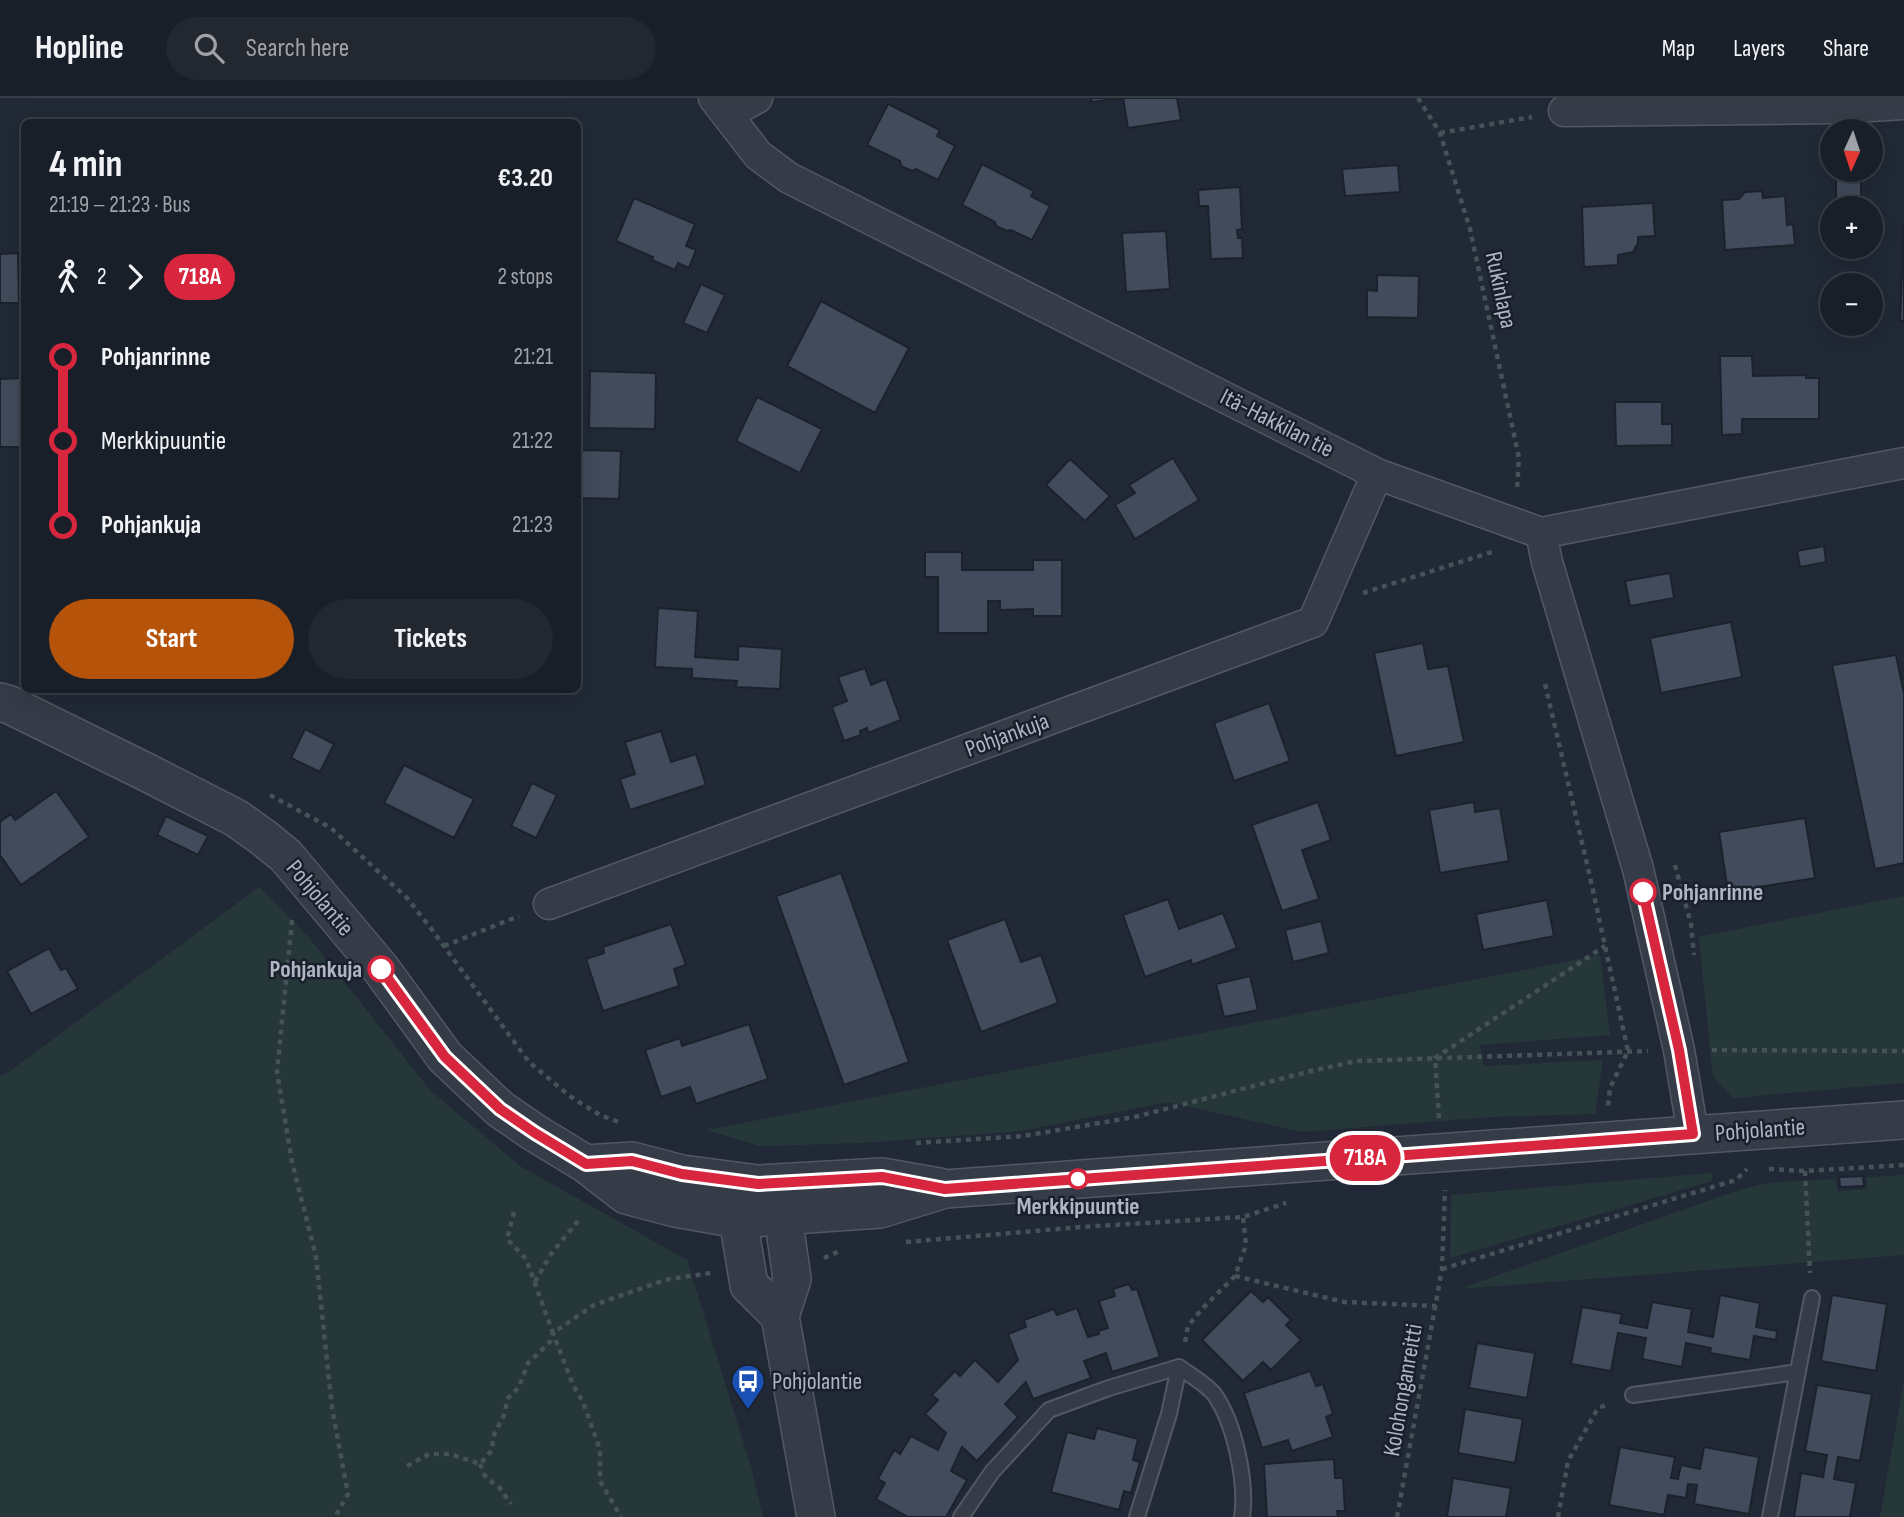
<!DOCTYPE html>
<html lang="en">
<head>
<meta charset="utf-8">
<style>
  body { margin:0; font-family:"Sofia Sans Condensed",sans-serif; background:#222730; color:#f1f3f6; height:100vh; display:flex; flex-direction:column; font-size:26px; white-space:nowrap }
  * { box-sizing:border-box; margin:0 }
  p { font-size:23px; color:#9fa2a8 }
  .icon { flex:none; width:38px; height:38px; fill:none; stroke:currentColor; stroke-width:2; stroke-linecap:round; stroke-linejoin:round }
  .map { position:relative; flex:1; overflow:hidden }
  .panel { position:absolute; left:21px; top:21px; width:560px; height:574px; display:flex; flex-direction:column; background:#191f28; border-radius:10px; box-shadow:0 7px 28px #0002,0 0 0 2px #373d45 }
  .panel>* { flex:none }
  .badge { padding:0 14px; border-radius:23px; font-size:24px; line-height:46px }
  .needle { width:46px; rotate:183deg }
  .controls { position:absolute; left:1820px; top:21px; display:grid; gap:14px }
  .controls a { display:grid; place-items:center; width:63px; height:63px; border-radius:50%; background:#191f28; box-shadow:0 7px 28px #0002,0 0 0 2px #373d45; font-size:35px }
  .map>.badge { position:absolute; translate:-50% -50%; box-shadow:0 0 0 4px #fff }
  .legs { display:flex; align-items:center; gap:10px; height:77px; padding:0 28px; font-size:23px }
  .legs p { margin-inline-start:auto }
  .summary { display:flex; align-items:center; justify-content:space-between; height:119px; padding:0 28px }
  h1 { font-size:38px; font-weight:700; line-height:52px }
  .button { display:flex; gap:14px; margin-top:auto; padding:14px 28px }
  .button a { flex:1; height:80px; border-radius:42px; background:#b45309; color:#fff; font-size:28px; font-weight:700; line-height:80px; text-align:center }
  .button a+a { background:#222730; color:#f1f3f6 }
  ul { padding:0 28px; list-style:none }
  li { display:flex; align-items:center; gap:24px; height:84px; font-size:26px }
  li i { display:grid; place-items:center; width:10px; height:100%; margin:0 9px; background:currentColor }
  li i::after { content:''; width:18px; height:18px; margin:-9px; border:5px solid; border-radius:50%; background:#191f28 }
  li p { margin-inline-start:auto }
  li:first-child i { background:linear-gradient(#0000 50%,currentColor 0) }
  li:last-child i { background:linear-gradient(currentColor 50%,#0000 0) }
  header { display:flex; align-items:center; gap:42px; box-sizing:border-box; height:98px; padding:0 35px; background:#191f28; border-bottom:2px solid #373d45 }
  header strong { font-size:33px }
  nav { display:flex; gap:38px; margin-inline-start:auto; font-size:24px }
  .search { width:490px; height:63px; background:#222730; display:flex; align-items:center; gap:18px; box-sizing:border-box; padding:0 24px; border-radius:38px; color:#9fa2a8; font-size:26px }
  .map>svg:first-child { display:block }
  .green { fill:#263739 }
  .building { fill:#424b5b; stroke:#1c222d; stroke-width:2 }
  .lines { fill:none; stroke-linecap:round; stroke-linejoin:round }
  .service-casing { stroke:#525864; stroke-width:18 }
  .minor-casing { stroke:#525864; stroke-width:33 }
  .tertiary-casing { stroke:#525864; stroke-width:40 }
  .path { stroke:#435357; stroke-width:4.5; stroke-dasharray:5 5; stroke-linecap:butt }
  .service { stroke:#353b47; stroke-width:14 }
  .minor { stroke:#353b47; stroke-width:30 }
  .tertiary { stroke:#353b47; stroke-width:37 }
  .tertiary-bridge-casing { stroke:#525864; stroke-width:40; stroke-linecap:butt }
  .tertiary-bridge { stroke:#353b47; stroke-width:37 }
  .line-1-casing { stroke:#fff; stroke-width:16 }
  .line-1 { stroke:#d7263d; stroke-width:10 }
  .stop-1-dot { fill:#fff; stroke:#d7263d; stroke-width:3.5 }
  .labels { text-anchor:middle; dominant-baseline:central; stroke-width:5; stroke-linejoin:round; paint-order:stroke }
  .street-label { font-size:24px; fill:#afb5c3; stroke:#1a202b }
  .stop-label { font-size:24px; font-weight:bold; fill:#afb5c3; stroke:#1a202b; text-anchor:start }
  .poi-label { font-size:24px; fill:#afb5c3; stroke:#1a202b; text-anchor:start }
</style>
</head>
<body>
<header>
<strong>Hopline</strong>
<div class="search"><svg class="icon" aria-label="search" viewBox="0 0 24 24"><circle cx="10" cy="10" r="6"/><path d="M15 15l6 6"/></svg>Search here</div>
<nav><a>Map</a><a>Layers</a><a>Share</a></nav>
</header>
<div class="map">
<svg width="1904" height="1419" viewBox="0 0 1904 1419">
  <rect width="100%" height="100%" fill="#212936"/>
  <!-- green -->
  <path class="green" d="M259,789l52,53 119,150 90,76 167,94 64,207 12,50h-763v-441l10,-5z
    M1904,798v187l-170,15 -21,-21 -14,-140z
    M1600,857l10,80 -130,10 4,21 119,-6 -8,54 -104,3 -189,15 -134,-30 -146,29 -160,12 -103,3 -52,-16z
    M1712,1075v8l-262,77 1,-63z
    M1904,1077v80l-445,34 277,-98 31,-8 68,-4 3,12 28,-2 1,-12z
    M1904,1282v137h-24z"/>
  <!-- building -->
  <path class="building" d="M1091,0h31l-30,4z
    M1123,0h54l4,22 -53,8z
    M888,6l52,26 -3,6 18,10 -17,34 -22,-11 -4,2 -11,-5 -1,-5 -33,-16z
    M982,66l52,27 -3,5 19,10 -18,34 -21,-10 -4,1 -11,-5 -1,-4 -33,-17z
    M1398,67l2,27 -55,4 -3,-27z
    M1836,72h25v34h-25z
    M1240,89l2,42 -5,1 1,8h4l1,20 -32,1 -3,-53h-9l-1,-16z
    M1762,93l1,7 22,-2 2,29 6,-1 2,21 -70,5 -3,-50 17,-1 6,-7z
    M634,100l61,26 -9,22 10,4 -7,18 -11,-5 -3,7 -23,-10 1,-3 -37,-16z
    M1653,105l2,33 -17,1v6l-5,9 -15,3v10l-34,2 -2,-60z
    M1904,127v96h-4z
    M1166,133l4,58 -44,3 -4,-59z
    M18,155l1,50h-19v-49z
    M1377,177l42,1 -1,42 -51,-1v-27l10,1z
    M701,186l24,11 -18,38 -24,-10z
    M821,203l88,47 -34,65 -88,-47z
    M1720,258h32l1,20 53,-1v3h13v41h-77v15l-20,1z
    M590,273l66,2 -1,56 -66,-1z
    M24,280v69h-24v-68z
    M757,299l65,32 -22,44 -64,-32z
    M1615,304h47v22h10v21l-56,1z
    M582,352l39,1 -2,48 -39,-1z
    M1173,360l26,42 -64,39 -20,-34 20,-12 -6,-8z
    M1070,361l40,37 -25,25 -39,-36z
    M1824,448l2,16 -26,5 -3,-16z
    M925,454h37v18h71v-10h29v56h-29v-7l-33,1v-9h-12v32h-50v-56h-13z
    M1670,475l4,25 -44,8 -5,-25z
    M658,510l40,3 -3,46 43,3v-14l44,3 -2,40 -44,-2 1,-6 -45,-3v-9l-37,-2z
    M1731,524l11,55 -81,16 -11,-55z
    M1423,545l5,26 20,-3 16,76 -68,14 -22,-103z
    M1896,557l8,39v169l-29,6 -43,-204z
    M865,570l6,17 15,-6 15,41 -33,13 -1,-5 -7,3 1,4 -17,6 -12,-34 15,-6 -9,-24z
    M1269,605l21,58 -56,20 -20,-58z
    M305,631l29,15 -14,28 -29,-14z
    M661,633l10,31 25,-8 10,31 -76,25 -10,-31 15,-5 -10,-32z
    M404,667l70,34 -20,39 -70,-35z
    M532,685l25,12 -21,43 -25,-12z
    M56,693l33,46 -68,48 -21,-30v-33l11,-8 4,6z
    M1318,704l13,38 -29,10 17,49 -37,12 -30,-86z
    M1474,704l1,10 25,-4 9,53 -69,12 -11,-63z
    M166,718l42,20 -10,19 -41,-20z
    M1805,720l10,60 -87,14 -9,-60z
    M841,775l68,189 -65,23 -68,-189z
    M1168,801l11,30 44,-16 14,35 -45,17 -1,-5 -46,17 -22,-62z
    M1547,802l7,36 -71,14 -7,-36z
    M1005,821l16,43 20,-7 17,48 -77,29 -34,-92z
    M1321,823l8,32 -36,9 -8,-32z
    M671,826l15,41 -12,4 5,17 -76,25 -17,-52 18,-6 -1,-6z
    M49,850l12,22 5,-2 12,21 -47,25 -24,-43z
    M1250,878l8,34 -34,7 -8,-33z
    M749,926l19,55 -72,25 -6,-17 -29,10 -16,-47 35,-12 2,8z
    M1863,1078l1,10 -24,1 -1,-10z
    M1129,1186l3,6 5,-1 23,68 -48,15 -6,-19 -22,8 7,17 -58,21 -7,-17 -21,22 13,13 -41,44 -15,-14 -11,24 16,9 -21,37h-38l-32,-18 9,-16 -7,-4 16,-29 6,4 11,-18 27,14 8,-17 -21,-19 13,-14 -6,-5 23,-24 5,5 15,-16 23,22 20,-22 -10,-26 18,-7 -2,-7 30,-11 3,6 20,-7 11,29 11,-3 -1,-3 10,-3 -9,-27 16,-5 -2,-7z
    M1251,1193l12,11 5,-5 23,23 -5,5 15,15 -30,30 -8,-8 -20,19 -41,-41z
    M1720,1197l40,8 -4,24 21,4 -1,9 -22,-4 -4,24 -40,-7 1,-5 -25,-5 -4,24 -40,-8 4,-21 -28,-5 -7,38 -40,-7 11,-57 40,7 -2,9 27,5 5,-26 40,7 -4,23 25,5z
    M1832,1197l55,9 -11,67 -55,-10z
    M1477,1245l58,10 -8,45 -58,-10z
    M1310,1273l6,15 7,-2 10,30 -7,3 7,20 -41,14 -4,-11 -26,8 -18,-55z
    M1817,1287l55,9 -12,67 -22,-4 -4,22 22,4 -6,34h-56l7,-44 22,4 4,-22 -22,-4z
    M1465,1311l58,10 -8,44 -57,-10z
    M1097,1330l41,11 -5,21 7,2 -9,31 -7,-2 -5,19 -68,-18 16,-60 27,7z
    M1620,1349l55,10 -4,21 7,1 3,-14 19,4 4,-22 55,10 -10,57 -55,-10 3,-19 -9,-1 -2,14 -18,-3 -4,20 -55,-10z
    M1334,1361l1,19h8l2,33h-8l1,6h-71l-3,-53z
    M1453,1380l58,10 -5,29h-59z"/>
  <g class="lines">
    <defs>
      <path id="service" d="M1633,1297l165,-23
        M961,1419l31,-45 57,-62 60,-22 70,-21c11,8 27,17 35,27 21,29 33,89 28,123
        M1137,1419l32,-103 10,-47
        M1770,1419l42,-219"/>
      <path id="minor" d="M714,0l44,57 31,23 588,296 164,59 363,-70
        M1564,13l273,-3 67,-4
        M727,16l30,-16
        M1541,435l6,29 91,307 41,181 14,84
        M549,806l764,-282 64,-148"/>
      <path id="tertiary" d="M0,604l10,3 134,66 92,47 28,20 22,18 95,113 64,88 55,52 35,24 51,31 40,31 49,13 63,11 142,-10 65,-20 450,-33
        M1494,1051l410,-29
        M586,1066l46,-3 50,13 76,10 124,-7 57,10
        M768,1097l15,20 9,64 -12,37 36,201
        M749,1102l-11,19 11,66 31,31"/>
    </defs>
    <!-- service casing -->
    <use href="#service" class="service-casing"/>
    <!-- minor casing -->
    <use href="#minor" class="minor-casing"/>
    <!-- tertiary casing -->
    <use href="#tertiary" class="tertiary-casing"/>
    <!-- path -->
    <path class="path" d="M1418,0l22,35 30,96 49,229 -2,31
      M1440,35l92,-16
      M1363,495l132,-42
      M1545,586l45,193 38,174 -18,37 -2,18
      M270,697l61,33 76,70 23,29 99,135 42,35 29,18 21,8
      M1675,767l16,59 3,31
      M292,822l-15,152 15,90 24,95 16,151 16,86 -13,23
      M444,848l75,-30
      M1712,952l192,1
      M1439,1020l-4,-60 170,-112
      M916,1045l107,-7 112,-19 176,-46 46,-10 291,-10
      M1769,1071l36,2 99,-6
      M1805,1073l5,102
      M514,1114l-7,27 19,20 27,74 41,-28 71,-25 45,-7
      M906,1144l175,-15 162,-10 43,-14
      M824,1160l18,-8
      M1442,1171l294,-89 11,-11
      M1235,1178l109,26 92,4
      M535,1184l16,-28 27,-33
      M1185,1244l3,-16 14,-17 33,-33 11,-31 -3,-28
      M480,1366l6,14 13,9 12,17
      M407,1368l22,-12h21l30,10 12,-14 1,-13 11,-22 4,-17 11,-11 9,-24 22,-21 3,-9 20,52 10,17 17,48v31l21,36
      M1397,1419l45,-248 3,-79
      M1558,1419l10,-56 30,-53 11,-4"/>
    <!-- service -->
    <use href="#service" class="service"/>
    <!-- minor -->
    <use href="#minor" class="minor"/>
    <!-- tertiary -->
    <use href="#tertiary" class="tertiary"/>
    <defs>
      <path id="tertiary-bridge" d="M1395,1058l99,-7"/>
    </defs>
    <!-- tertiary-bridge casing -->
    <use href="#tertiary-bridge" class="tertiary-bridge-casing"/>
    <!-- tertiary-bridge -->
    <use href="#tertiary-bridge" class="tertiary-bridge"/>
  </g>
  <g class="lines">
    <defs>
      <path id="line-1" d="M381,871l64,88 55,52 35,24 51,31 46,-3 50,13 76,10 124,-7 63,12 748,-55 -14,-84 -36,-158"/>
    </defs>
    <!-- line-1 casing -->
    <use href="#line-1" class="line-1-casing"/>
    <!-- line-1 -->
    <use href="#line-1" class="line-1"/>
  </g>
  <!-- icons -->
  <defs>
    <symbol id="bus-pin" viewBox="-11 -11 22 30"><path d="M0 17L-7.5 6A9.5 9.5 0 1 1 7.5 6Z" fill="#1a4fb4" stroke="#1a202b"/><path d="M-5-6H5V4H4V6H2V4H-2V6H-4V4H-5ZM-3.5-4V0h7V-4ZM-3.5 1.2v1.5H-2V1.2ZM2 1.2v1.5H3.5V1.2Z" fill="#fff"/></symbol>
  </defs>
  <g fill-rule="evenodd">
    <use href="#bus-pin" x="729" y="1264" width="38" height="52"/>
  </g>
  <!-- markers -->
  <g class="stop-1-dot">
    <circle cx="1643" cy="794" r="12"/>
    <circle cx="381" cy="871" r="12"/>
    <circle cx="1078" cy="1081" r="9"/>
  </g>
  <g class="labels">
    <!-- street labels -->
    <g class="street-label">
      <text transform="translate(1501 192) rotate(78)">Rukinlapa</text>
      <text transform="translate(1277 325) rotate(27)">Itä-Hakkilan tie</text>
      <text transform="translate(1007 637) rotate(-20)">Pohjankuja</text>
      <text transform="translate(320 800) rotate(50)">Pohjolantie</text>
      <text transform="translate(1760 1032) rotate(-4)">Pohjolantie</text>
      <text transform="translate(1403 1292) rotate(-80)">Kolohonganreitti</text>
    </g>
    <!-- stop labels -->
    <g class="stop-label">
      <text x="1662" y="794">Pohjanrinne</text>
      <text x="362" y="871" text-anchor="end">Pohjankuja</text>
      <text x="1078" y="1108" text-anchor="middle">Merkkipuuntie</text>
    </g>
    <!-- poi labels -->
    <g class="poi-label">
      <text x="772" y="1283">Pohjolantie</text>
    </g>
  </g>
</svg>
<div class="controls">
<a><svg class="needle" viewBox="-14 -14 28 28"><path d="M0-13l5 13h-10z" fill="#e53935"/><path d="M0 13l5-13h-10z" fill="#9fa2a8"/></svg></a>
<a>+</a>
<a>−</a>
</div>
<b class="badge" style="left:1365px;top:1060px;background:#d7263d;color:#fff">718A</b>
<section class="panel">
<div class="summary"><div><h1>4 min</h1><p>21:19 – 21:23 · Bus</p></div><b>€3.20</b></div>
<div class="legs"><svg class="icon" aria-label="walk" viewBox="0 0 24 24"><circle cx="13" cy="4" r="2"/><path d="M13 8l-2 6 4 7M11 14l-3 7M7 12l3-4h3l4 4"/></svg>2<svg class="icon" aria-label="forward" viewBox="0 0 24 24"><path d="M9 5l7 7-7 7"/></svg><b class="badge" style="background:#d7263d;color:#fff">718A</b><p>2 stops</p></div>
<ul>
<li><i style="color:#d7263d"></i><b>Pohjanrinne</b><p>21:21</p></li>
<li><i style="color:#d7263d"></i><span>Merkkipuuntie</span><p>21:22</p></li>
<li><i style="color:#d7263d"></i><b>Pohjankuja</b><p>21:23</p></li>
</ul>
<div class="button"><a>Start</a><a>Tickets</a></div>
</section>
</div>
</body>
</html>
